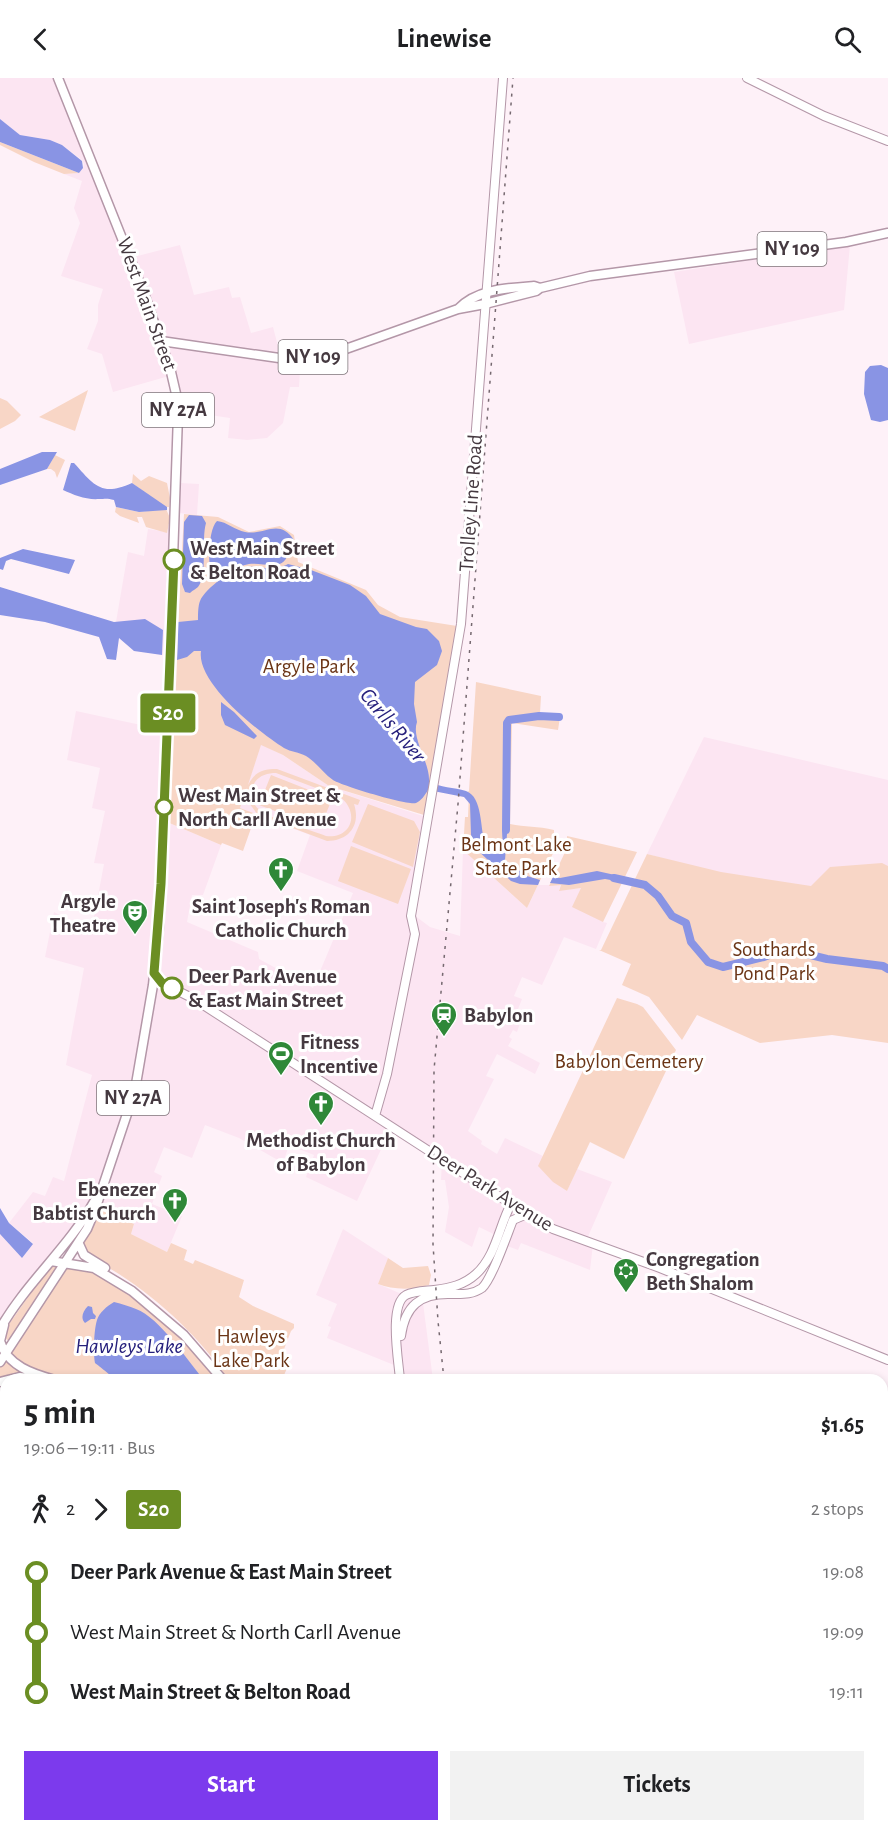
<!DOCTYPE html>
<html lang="en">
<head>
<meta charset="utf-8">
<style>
  body { margin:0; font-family:"Alegreya Sans",sans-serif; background:#f2f2f2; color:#202124; height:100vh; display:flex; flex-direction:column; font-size:22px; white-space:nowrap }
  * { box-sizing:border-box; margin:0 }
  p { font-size:20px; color:#757577 }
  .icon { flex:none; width:33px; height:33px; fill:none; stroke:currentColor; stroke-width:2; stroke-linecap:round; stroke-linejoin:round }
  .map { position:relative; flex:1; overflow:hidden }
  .sheet { position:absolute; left:0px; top:1296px; width:888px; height:458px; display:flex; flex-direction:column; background:#fff; border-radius:18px 18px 0 0; box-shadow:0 3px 9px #0003 }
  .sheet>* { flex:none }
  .badge { padding:0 12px; border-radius:4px; font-size:21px; line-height:39px }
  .map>.badge { position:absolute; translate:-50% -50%; box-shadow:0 0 0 3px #fff }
  .legs { display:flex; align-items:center; gap:9px; height:66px; padding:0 24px; font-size:20px }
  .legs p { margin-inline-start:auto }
  .headline { display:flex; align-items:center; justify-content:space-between; height:102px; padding:0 24px }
  h1 { font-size:33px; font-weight:700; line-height:45px }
  .button { display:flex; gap:12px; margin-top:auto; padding:12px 24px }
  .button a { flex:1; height:69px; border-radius:0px; background:#7c3aed; color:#fff; font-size:24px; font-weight:700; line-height:69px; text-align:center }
  .button a+a { background:#f2f2f2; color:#202124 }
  ul { padding:0 24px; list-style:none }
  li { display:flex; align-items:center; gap:21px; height:60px; font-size:22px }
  li i { display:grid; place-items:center; width:9px; height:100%; margin:0 8px; background:currentColor }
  li i::after { content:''; width:15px; height:15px; margin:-8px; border:4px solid; border-radius:50%; background:#fff }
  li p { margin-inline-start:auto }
  li:first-child i { background:linear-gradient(#0000 50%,currentColor 0) }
  li:last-child i { background:linear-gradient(currentColor 50%,#0000 0) }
  header { display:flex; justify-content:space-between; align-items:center; height:78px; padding:0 24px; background:#fff; font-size:27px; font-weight:700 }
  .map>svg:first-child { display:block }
  .built { fill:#fce5f2 }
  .green { fill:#f8d6c6; fill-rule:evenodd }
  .water { fill:#8994e4 }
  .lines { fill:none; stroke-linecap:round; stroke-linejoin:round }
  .stream { stroke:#8994e4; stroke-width:1.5 }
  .river { stroke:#8994e4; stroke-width:8 }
  .secondary-casing { stroke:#b497a8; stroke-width:10 }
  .primary-casing { stroke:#b497a8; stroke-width:11 }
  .secondary { stroke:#fff; stroke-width:8 }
  .primary { stroke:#fff; stroke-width:8 }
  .rail { stroke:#766970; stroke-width:1.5; stroke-dasharray:3 6; stroke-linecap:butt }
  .line-1-casing { stroke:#fff; stroke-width:14 }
  .line-1 { stroke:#6b8e23; stroke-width:9 }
  .stop-1-dot { fill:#fff; stroke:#6b8e23; stroke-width:3 }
  .labels { text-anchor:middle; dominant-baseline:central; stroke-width:6; stroke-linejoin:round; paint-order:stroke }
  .shield { fill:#fff; stroke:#7d7479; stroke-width:1.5 }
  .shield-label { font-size:20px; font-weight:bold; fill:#453940 }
  .street-label { font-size:21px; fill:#453940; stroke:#fff }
  .stop-label { font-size:21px; font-weight:bold; fill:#453940; stroke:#fff; text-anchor:start }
  .park-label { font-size:21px; fill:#6b3516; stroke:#fff }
  .poi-label { font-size:21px; font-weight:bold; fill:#453940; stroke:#fff; text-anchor:start }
  .water-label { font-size:22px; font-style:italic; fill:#26207c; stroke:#fff }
</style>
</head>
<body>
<header><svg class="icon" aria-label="back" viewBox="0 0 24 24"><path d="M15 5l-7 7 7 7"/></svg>Linewise<svg class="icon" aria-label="search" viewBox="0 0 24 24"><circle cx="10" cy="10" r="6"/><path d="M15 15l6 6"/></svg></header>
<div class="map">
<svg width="888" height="1753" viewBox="0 0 888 1753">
  <rect width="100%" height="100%" fill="#fef1f8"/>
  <!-- built -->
  <path class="built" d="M0,0h55l71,181 54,-14 14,50 35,-8 3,11 8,-1 11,36 22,-6 7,27h21l-2,33h-9l-7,36 -16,15 -20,2 -19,-2 2,-20 -48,-7 -6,-37 -63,18 -11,-38 -15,-5 11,-28v-16l5,-16 -42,-13 19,-53 -6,-15 8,-27 -18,-7 15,-1 4,-5 1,-4 -2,-4 -20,-15 -12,-5 -30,-5 -20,-16z
    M850,167l-6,65 -155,34 -15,-72z
    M180,405l19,1 -2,31 -18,-2z
    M170,442h2l-5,136 -5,-1 1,-25 -47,-8 12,-70 16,4 4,-27 19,3z
    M76,633l88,19 1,-7h8l-6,99 54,23 -18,50h-11l-5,27 71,30 1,7 54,29 40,-95 -56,-22 13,-36 -70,-27 21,-64 22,11 46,31 97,31 -16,95 20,15 30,9 3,-86 64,58 11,-23h23l-2,5 23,-2 21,34 4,1 -11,26 -32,-12 -22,48 -20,-8 -8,19 8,3 -4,10 6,3 -7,20 -4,-2 -4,7 3,2 -4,7 32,17 -5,11 -38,-20 -11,22 8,3 -26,52 14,10 -1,3 16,10 8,-16 38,18 -4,11 28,24 10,-22 35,13 -26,59 7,3 -3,26 -69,-27 -3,7 -13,-5 1,-5 -27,-13 -7,20 -27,-15 4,-25 -4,-27h-4l1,-20 -51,-32 -34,73 -51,-24 8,-22 -25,-10 -6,18 -44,-25 -34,-13 -13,33 -28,-11 -10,25 8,4 -10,28 30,12 -15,36 -36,-18 3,-10 -39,-15 3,-17 -14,25 -58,71 -26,64v-118l22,24 11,-15 -24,-20 24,-31 12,4 8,-19 11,4 28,-106 -26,-10 18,-97 -39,-11 9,-45 37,21 13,-69 -10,-1 11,-52 -13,-3 8,-40 -33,-8z
    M704,659l184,43v139l-241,-65z
    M343,1151l45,29 -10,26 45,19 10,77h-37l-2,-15 -67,-27 4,-11 -3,-1 9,-22 -21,-9z
    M461,1748h129l1,5h-129z"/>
  <!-- green -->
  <path class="green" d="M0,64l79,31 -15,1 -30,-12 -34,-17z
    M88,312l-13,41 -36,-14z
    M0,320l7,3 14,14 -6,6 -15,8z
    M55,377l10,5 -8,18 -2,-6 -4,-3h-4z
    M133,396l8,7 8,-5 18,7 3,15 -1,9h-4l-33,-24z
    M116,429l23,5 27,-3 4,9 -3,15 -21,-6 -4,-10h-5l2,6 -19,-7 -5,-4z
    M184,436l34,3 31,15 31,-6 14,9 4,27 68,28 12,15 22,12 57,9 -33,189 -95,-29 -46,-31 -22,-10 -13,40c7,-13 14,-16 29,-16l83,31 -2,5 -4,-1c7,21 -5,37 -27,37l-69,-26 -9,-12 -2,-15 -7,20 16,6 -13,37 -21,-8 -1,2 -54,-23zM276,695l64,24c20,15 12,42 -14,39 -15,-6 -53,-16 -65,-25 -10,-7 -12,-19 -6,-29 5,-7 13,-9 21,-9z
    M476,604l65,14 -1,17 17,1 3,3 -2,13 -46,-7 -2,101c15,3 28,2 44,6v3h3l-1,14 -29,61 -64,-58 2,-33h3l1,-24 -2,-1 2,-1z
    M271,697l61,24 -12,29 -61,-23z
    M368,726l46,17 6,11 -7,35 -61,-25z
    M567,758l70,16 -34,70 -31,-15 9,-19 -22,3 2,-6 -12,1 18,-38z
    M351,768l60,23 -13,35 -60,-23z
    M647,776l74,18 90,14 19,-19 52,-4 6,3v177l-56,-8 -72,8 -63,-28 -15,25 -33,-43 -27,-12 9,-21 -32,-14h2z
    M617,920l20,6 6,3 33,43 -52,109 -34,-17 -23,49 -14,-9 -15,-16z
    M100,1132l34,14 -3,10 36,18 4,-9 16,7 -3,10 9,4 2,-4 49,20 -5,17 14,9 41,18v4l-3,3 -10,26 9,4 -8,19h-53c-30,-43 -66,-77 -110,-106 -14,-9 -32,-15 -38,-31z
    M388,1180l15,10 25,-2 3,9 -2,10c-16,5 -36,5 -51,-1z
    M51,1186l6,2v2l-30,45 -3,8 -15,19h-2l-3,-5 1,-5z
    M69,1188l24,4 57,38 47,45 22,27h-155l-35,-11 -17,-14 -1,-3z
    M6,1281l22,15 -8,-1 -20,5v-11z
    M882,1733l6,3v17h-10l-13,-5h17z
    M179,1748h45l9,5h-57z
    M595,1748h31l-6,5h-24z"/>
  <!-- water -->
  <path class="water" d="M0,41l20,16 30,5 12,5 20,16 1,7 -4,5 -79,-31z
    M881,287l7,3v52l-8,2 -9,-2 -7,-26 1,-22 5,-6z
    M42,374h15l-10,17 -47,16v-16z
    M71,385h3c20,22 27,34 58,20l35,24v3l-28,2 -23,-5 -2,-7c-7,-2 -9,-1 -15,-1 -13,1 -25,-4 -36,-9z
    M189,437l13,1 4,7c-5,17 2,52 -8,64 -2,2 -5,3 -8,6l-5,-1 -3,-8 2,-62z
    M217,443c10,1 18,9 28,11 19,4 34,-15 49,8l-2,13 -4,1c-5,18 -25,8 -39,10 -11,2 -22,9 -31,15l-5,-1c-6,-8 -5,-49 4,-57z
    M23,471l52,11 -6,14 -58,-15 -5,2 -3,9 -3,-1v-11z
    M288,486l23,6 39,15 16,11 14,18 36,13 11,2 12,12 3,10 -5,14 -22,17 -1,22 3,18c-6,17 13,40 12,59 11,7 25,6 37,10 17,6 14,38 19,53l7,3 1,3 7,4c7,-12 -2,-18 5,-33l2,13 -2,26 22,16 13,4 -2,5 -18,-1 -9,-3 -35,-32 -5,-14 -1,-31 -6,-7 -36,-7c-3,5 -7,11 -12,13 -8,3 -76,-18 -83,-23 -10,-7 -17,-18 -27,-24 -7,-4 -15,-4 -22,-8 -24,-15 -88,-65 -83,-97h-7l-7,6 -10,3 1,-38 20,-2c0,-6 0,-14 2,-19 6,-14 32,-31 46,-34 17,-2 25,6 42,-3z
    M0,509l114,35 31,-3 18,11 -1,25 -28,-4 -15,-13 -3,22 -9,-1 -8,-22 -54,-15 -45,-7z
    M221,624l13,10 23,24 -3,3 -29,-14 -4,-10z
    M597,793l27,6 -2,5 -17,-3 -36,6 -19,-2 3,-6 7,1z
    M0,1130l9,15 24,21 -11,14 -22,-24z
    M114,1224c8,2 15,4 22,7 24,9 51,51 68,71h-87c-2,-1 -18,-14 -22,-17 -2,-10 -1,-34 2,-43 2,-7 10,-14 17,-18z
    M88,1228l4,1 1,6 3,3 -1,3h-4l-6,4c-5,-5 -2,-12 3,-17z
    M0,1325l6,4v29l-6,-5z"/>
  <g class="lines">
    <!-- stream -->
    <path class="stream" d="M882,1737l6,2"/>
    <!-- river -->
    <path class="river" d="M506,752l1,-107 2,-3 30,-4 20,1
      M614,800l31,7 13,11 14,20 14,7 5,19 17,20 15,5 41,-10 22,-8 41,10 56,7 5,3"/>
    <defs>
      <path id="secondary" d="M747,0l77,38 64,25
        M154,895l8,10 32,16 320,207 39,23 107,39 228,92
        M375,1038l12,-42 28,-140 -4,-18 50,-292 42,-546
        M401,1258c4,-30 19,-43 50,-42 11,0 21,1 31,-6 10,-9 25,-53 31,-68l14,-6
        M400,1302c-1,-17 -12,-75 6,-85 8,-4 19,-4 28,-5 16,-2 30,-5 42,-16 20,-18 23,-48 35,-70
        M456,1748l1,5"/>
      <path id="primary" d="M458,231c19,-20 50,-21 76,-23l6,2
        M161,263l118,17 47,-2 132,-47 27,-5 51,-13 4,-3 50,-12 256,-34 42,-9
        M79,1166l5,11 21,13
        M51,1183l43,7 38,23 52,44 39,45
        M4,1247l-4,16c7,25 33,33 55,39
        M0,1251c26,-46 68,-81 94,-127
        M0,1284l87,-133 8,-19 40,-120 18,-105 6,-58 5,-109 14,-403 -1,-17 -6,-26 -26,-76 -87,-218
        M0,1304l20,-5 18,2
        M804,1748l13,5
        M841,1748l14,5"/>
    </defs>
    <!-- secondary casing -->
    <use href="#secondary" class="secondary-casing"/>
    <!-- primary casing -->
    <use href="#primary" class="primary-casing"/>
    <!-- secondary -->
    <use href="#secondary" class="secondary"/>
    <!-- primary -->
    <use href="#primary" class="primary"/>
    <!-- rail -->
    <path class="rail" d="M444,1302l-6,-59 -5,-77 1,-174 24,-266 55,-726
      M502,1748v5"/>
  </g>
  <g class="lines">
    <defs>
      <path id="line-1" d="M172,910l-10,-5 -8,-10 7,-89 13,-324"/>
    </defs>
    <!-- line-1 casing -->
    <use href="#line-1" class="line-1-casing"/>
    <!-- line-1 -->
    <use href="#line-1" class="line-1"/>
  </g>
  <!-- icons -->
  <defs>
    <symbol id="church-pin" viewBox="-11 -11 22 30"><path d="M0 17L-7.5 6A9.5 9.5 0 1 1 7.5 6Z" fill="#2f8838" stroke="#fff"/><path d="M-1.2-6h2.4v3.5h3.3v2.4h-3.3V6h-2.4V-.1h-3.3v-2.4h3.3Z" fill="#fff"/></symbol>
    <symbol id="theatre-pin" viewBox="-11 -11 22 30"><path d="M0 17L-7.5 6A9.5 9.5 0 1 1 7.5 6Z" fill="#2f8838" stroke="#fff"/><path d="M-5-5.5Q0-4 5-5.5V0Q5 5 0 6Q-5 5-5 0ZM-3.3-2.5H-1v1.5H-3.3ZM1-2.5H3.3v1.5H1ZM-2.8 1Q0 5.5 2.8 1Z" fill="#fff"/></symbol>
    <symbol id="station-pin" viewBox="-11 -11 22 30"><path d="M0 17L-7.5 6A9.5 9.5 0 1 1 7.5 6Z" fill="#2f8838" stroke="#fff"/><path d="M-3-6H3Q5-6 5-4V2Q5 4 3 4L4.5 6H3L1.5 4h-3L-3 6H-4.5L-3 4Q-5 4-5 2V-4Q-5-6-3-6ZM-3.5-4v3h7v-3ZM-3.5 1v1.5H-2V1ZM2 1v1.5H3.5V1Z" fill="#fff"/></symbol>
    <symbol id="stadium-pin" viewBox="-11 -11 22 30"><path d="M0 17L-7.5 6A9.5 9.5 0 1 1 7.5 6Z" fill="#2f8838" stroke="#fff"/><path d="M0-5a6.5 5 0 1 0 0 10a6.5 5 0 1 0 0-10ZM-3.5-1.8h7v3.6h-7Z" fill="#fff"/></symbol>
    <symbol id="synagogue-pin" viewBox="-11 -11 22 30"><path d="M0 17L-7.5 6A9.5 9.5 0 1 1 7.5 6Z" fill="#2f8838" stroke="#fff"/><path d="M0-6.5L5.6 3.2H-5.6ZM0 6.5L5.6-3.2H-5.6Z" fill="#fff"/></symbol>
  </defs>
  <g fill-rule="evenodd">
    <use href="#church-pin" x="266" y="777" width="30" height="40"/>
    <use href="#theatre-pin" x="120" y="820" width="30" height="40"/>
    <use href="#station-pin" x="429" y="922" width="30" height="40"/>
    <use href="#stadium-pin" x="266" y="961" width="30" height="40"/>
    <use href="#church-pin" x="306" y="1011" width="30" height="40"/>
    <use href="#church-pin" x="160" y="1108" width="30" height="40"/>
    <use href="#synagogue-pin" x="611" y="1178" width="30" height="40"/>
  </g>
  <!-- markers -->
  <g class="stop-1-dot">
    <circle cx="174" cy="482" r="10"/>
    <circle cx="164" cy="729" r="8"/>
    <circle cx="172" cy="910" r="10"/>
  </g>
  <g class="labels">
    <!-- shield labels -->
    <g class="shield">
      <rect x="757.5" y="154" width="69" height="34" rx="4.5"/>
      <rect x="278.5" y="262" width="69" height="34" rx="4.5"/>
      <rect x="142" y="315" width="72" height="34" rx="4.5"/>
      <rect x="97" y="1003" width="72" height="34" rx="4.5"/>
    </g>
    <g class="shield-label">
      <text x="792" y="171">NY 109</text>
      <text x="313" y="279">NY 109</text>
      <text x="178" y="332">NY 27A</text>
      <text x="133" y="1020">NY 27A</text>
    </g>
    <!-- street labels -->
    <g class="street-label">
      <text transform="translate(147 226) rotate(70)">West Main Street</text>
      <text transform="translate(471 425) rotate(-86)">Trolley Line Road</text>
      <text transform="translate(490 1110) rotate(32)">Deer Park Avenue</text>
    </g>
    <!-- stop labels -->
    <g class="stop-label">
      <text x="190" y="470">West Main Street<tspan x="190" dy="24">&amp; Belton Road</tspan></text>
      <text x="178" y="717">West Main Street &amp;<tspan x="178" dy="24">North Carll Avenue</tspan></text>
      <text x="188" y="898">Deer Park Avenue<tspan x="188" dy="24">&amp; East Main Street</tspan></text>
    </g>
    <!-- park labels -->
    <g class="park-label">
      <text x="309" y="588">Argyle Park</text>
      <text x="516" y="766">Belmont Lake<tspan x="516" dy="24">State Park</tspan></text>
      <text x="774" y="871">Southards<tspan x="774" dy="24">Pond Park</tspan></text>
      <text x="629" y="983">Babylon Cemetery</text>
      <text x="251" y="1258">Hawleys<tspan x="251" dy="24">Lake Park</tspan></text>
    </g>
    <!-- poi labels -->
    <g class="poi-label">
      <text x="116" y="823" text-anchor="end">Argyle<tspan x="116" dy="24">Theatre</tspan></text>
      <text x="281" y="828" text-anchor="middle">Saint Joseph's Roman<tspan x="281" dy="24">Catholic Church</tspan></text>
      <text x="464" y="937">Babylon</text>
      <text x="300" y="964">Fitness<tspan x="300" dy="24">Incentive</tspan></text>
      <text x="321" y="1062" text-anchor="middle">Methodist Church<tspan x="321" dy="24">of Babylon</tspan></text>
      <text x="156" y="1111" text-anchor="end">Ebenezer<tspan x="156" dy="24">Babtist Church</tspan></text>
      <text x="646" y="1181">Congregation<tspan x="646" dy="24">Beth Shalom</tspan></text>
    </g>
    <!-- water labels -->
    <g class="water-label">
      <text transform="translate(393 647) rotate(50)">Carlls River</text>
      <text x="129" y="1268">Hawleys Lake</text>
    </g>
  </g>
</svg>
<b class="badge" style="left:168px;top:635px;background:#6b8e23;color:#fff">S20</b>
<section class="sheet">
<div class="headline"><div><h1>5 min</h1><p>19:06 – 19:11 · Bus</p></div><b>$1.65</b></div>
<div class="legs"><svg class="icon" aria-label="walk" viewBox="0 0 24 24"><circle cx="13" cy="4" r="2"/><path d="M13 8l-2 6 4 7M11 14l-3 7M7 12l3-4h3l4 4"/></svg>2<svg class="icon" aria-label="forward" viewBox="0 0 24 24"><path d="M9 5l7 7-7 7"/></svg><b class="badge" style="background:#6b8e23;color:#fff">S20</b><p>2 stops</p></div>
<ul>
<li><i style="color:#6b8e23"></i><b>Deer Park Avenue &amp; East Main Street</b><p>19:08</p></li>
<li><i style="color:#6b8e23"></i><span>West Main Street &amp; North Carll Avenue</span><p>19:09</p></li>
<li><i style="color:#6b8e23"></i><b>West Main Street &amp; Belton Road</b><p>19:11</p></li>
</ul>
<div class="button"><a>Start</a><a>Tickets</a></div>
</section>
</div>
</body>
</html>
